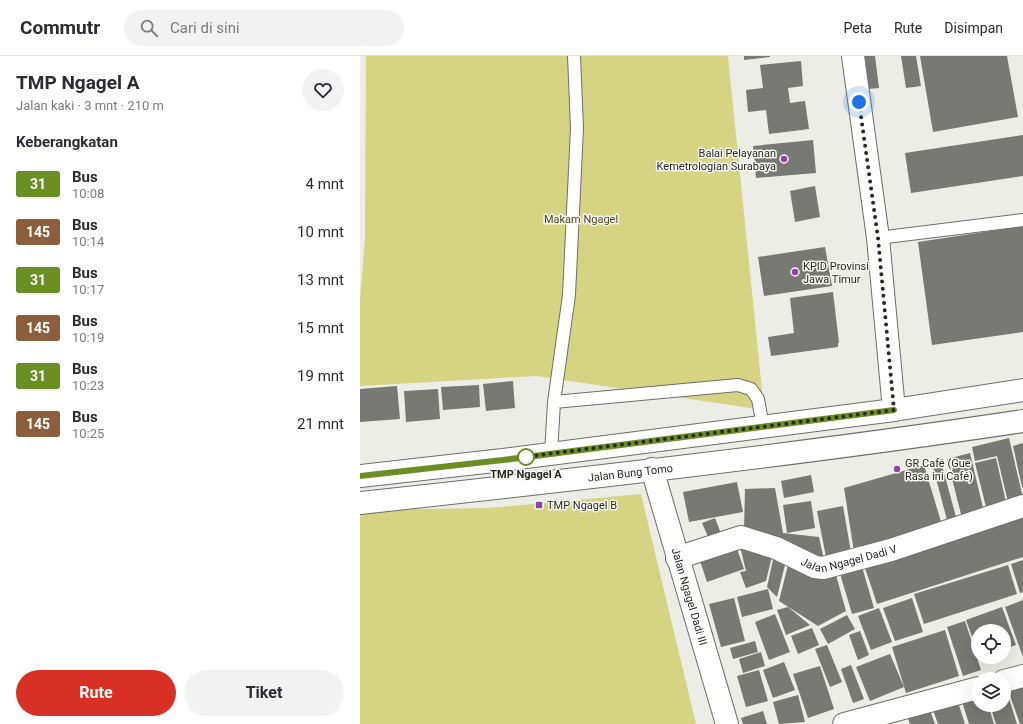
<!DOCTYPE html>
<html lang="id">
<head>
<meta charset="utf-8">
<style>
  body { margin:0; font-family:Roboto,sans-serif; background:#f2f2f3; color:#2b2b33; height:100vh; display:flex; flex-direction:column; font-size:15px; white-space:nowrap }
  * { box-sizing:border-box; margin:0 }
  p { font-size:13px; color:#7c7c81 }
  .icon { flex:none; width:22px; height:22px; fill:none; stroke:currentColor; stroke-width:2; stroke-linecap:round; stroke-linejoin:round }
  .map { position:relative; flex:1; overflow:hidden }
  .sheet { display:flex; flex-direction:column; background:#fff; width:360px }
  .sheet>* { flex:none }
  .badge { padding:0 8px; border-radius:3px; font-size:14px; line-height:26px }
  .controls { position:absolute; left:611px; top:568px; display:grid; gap:8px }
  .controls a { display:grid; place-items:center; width:40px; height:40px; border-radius:50%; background:#fff; box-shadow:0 4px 16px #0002; font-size:20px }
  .you { position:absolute; width:20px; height:20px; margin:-10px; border:3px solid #fff; border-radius:50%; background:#1a73e8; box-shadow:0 0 0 6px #1a73e833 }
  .map>.badge { position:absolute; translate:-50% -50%; box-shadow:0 0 0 2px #fff }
  h2 { padding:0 16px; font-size:15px; line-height:36px }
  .round { display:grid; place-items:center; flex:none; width:42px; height:42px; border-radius:21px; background:#f2f2f3 }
  .summary { display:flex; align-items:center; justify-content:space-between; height:68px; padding:0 16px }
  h1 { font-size:19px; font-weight:700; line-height:30px }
  .action { display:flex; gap:8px; margin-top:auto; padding:8px 16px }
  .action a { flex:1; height:46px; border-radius:24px; background:#d93025; color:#fff; font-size:16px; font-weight:700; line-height:46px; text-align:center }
  .action a+a { background:#f2f2f3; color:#2b2b33 }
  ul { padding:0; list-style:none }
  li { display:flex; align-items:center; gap:12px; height:48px; padding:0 16px }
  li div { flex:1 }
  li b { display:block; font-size:15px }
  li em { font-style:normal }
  li .badge { min-width:44px; font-weight:700; text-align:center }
  header { display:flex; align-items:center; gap:24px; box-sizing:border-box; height:56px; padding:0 20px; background:#fff; border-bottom:1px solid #e1e1e2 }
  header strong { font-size:19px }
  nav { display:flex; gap:22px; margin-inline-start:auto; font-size:14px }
  .search { width:280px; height:36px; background:#f2f2f3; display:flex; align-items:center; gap:10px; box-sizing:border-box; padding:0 14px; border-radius:22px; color:#7c7c81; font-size:15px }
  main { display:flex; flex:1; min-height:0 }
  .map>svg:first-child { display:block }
  .green { fill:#d5d483 }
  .building { fill:#787874 }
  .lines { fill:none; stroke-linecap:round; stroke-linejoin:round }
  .service-casing { stroke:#6f6f6a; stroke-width:14 }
  .minor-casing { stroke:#6f6f6a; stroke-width:24 }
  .tertiary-casing { stroke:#6f6f6a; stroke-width:24 }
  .primary-casing { stroke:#6f6f6a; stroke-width:24 }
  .service { stroke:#fff; stroke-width:12 }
  .minor { stroke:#fff; stroke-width:22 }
  .tertiary { stroke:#fff; stroke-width:22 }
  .primary { stroke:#fff; stroke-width:22 }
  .line-casing { stroke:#fff; stroke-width:9 }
  .line { stroke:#6b8e23; stroke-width:6 }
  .walk { stroke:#282826; stroke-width:4; stroke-dasharray:0 7.2 }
  .poi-dot { fill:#9540ae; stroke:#fafaf4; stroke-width:1.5 }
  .stop-dot { fill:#fff; stroke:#6b8e23; stroke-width:2 }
  .labels { text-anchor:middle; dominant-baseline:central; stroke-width:3; stroke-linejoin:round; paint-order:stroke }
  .poi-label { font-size:11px; fill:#282826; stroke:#fafaf4; text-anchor:start }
  .park-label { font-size:11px; fill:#4a4920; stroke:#fafaf4 }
  .street-label { font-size:11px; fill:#282826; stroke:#fafaf4 }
  .stop-label { font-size:11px; font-weight:bold; fill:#282826; stroke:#fafaf4 }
</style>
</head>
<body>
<header>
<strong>Commutr</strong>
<div class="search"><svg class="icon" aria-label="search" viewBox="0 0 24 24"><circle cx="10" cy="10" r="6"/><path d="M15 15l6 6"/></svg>Cari di sini</div>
<nav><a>Peta</a><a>Rute</a><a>Disimpan</a></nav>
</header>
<main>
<section class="sheet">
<div class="summary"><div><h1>TMP Ngagel A</h1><p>Jalan kaki · 3 mnt · 210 m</p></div><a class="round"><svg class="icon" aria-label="heart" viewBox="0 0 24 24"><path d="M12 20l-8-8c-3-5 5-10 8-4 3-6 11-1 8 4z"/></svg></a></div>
<h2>Keberangkatan</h2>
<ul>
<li><span class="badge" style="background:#6b8e23;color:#fff">31</span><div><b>Bus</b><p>10:08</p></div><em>4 mnt</em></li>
<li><span class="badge" style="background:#8b5e3c;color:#fff">145</span><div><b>Bus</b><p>10:14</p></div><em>10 mnt</em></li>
<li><span class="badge" style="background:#6b8e23;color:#fff">31</span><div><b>Bus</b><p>10:17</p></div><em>13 mnt</em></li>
<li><span class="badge" style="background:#8b5e3c;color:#fff">145</span><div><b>Bus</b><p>10:19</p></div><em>15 mnt</em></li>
<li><span class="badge" style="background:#6b8e23;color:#fff">31</span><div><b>Bus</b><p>10:23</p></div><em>19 mnt</em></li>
<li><span class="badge" style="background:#8b5e3c;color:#fff">145</span><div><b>Bus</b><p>10:25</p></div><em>21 mnt</em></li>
</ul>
<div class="action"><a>Rute</a><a>Tiket</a></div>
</section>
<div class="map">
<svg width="663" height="668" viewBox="0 0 663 668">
  <rect width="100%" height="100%" fill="#ecede7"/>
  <!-- green -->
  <path class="green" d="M6,0h362l36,354 -228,-34 -176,10v-87l5,-61z
    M281,438l55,230h-336v-214l128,-2z"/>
  <!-- building -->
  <path class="building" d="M384,0h26v1l-26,3z
    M505,0h10l4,32 -11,1z
    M541,0h15l5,30 -15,2z
    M560,0h87l11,61 -85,15z
    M441,5l2,25 -15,2 2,15 15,-2 4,28 -40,5 -3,-24 -18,2 -2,-22 17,-2 -3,-23z
    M663,79v41l-112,17 -6,-40z
    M453,84l3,33 -60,5 -3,-32z
    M455,130l5,31 -25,5 -5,-31z
    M663,170v106l-91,13 -14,-103z
    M465,191l7,39 -68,10 -6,-39z
    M473,236l6,51h-1v4l-67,9 -3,-19 26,-4 -4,-35z
    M153,325l2,27 -29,3 -3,-27z
    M119,329l1,22 -37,3 -2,-23z
    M37,330l3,33 -40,3v-33z
    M78,333l2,30 -34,3 -2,-31z
    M649,382l14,60 -15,4 -11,-46 -22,5 -3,-14z
    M663,387v44h-1l-9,-41z
    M610,397l14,59 -22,6 -15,-59z
    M636,402l10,44 -20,5 -11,-44z
    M564,409l18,60 -88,27 -10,-64z
    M582,409l14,52 -9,3 -14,-53z
    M451,419l3,17 -30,6 -3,-17z
    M377,426l6,30 -54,10 -6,-30z
    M415,432l8,45 36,4 5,23 -80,-31 1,-40z
    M451,445l4,27 -28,5 -4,-28z
    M483,450l8,46 -25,5 -9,-46z
    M660,455l3,8v38l-146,47 -14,-42z
    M355,462l7,18 -12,5 -8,-18z
    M379,486l34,10 -7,29 -20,7 -6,-16 6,-1z
    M376,490l8,23 -37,13 -8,-24z
    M414,499l13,2 -10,40 -10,-10z
    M500,504l14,48 -22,6 -14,-47z
    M663,504v32l-3,1 -9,-29z
    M429,505l45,7 12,43 -28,15 -39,-25z
    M648,509l9,29 -93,30 -10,-30z
    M408,533l5,20 -31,8 -5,-20z
    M374,542l11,43 -24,6 -12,-43z
    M552,542l11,34 -28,9 -12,-33z
    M663,544v57l-18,-50z
    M428,551l22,18 -24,10 -9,-25z
    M642,551l14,38 -12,4v-18h-26v22l-12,-33z
    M519,552l13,34 -21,8 -13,-34z
    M415,558l15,38 -21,8 -14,-38z
    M487,559l8,14 -27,15 -8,-15z
    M605,565l16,49 -18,6 -16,-49z
    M452,572l7,17 -21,9 -7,-18z
    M585,574l14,46 -53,17 -14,-46z
    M500,575l9,24 -11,5 -9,-25z
    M395,585l3,11 -25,7 -3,-11z
    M467,589l15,37 -12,5 -15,-38z
    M401,596l4,14 -22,7 -4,-14z
    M530,598l14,33 -34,14 -14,-34z
    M424,606l11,28 -22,8 -10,-28z
    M491,609l13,34 -11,4 -12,-34z
    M460,610l14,43 -26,9 -15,-44z
    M399,614l9,31 -22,6 -9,-31z
    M663,628v40h-3l-13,-37z
    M646,633l11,35h-21l-6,-19h14v-15z
    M618,636v13h10l6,19h-25l-8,-26z
    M438,639l7,27 -26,2 -6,-22z
    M598,646l7,22h-27l-5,-14z
    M568,649l7,19h-25l-4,-11z
    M403,655l4,13h-24l-2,-6z"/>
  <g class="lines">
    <defs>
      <path id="service" d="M518,182l145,-18
        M194,346l184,-17 13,4 7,10 5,28
        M191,398l3,-52 15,-107 8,-167 -3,-72"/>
      <g id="minor">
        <path id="s1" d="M292,413l75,255"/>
        <path id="s2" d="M317,502l64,-21 35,11 39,19 8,1 68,-18 132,-44"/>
        <path d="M644,625l19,-5"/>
        <path d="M484,668l134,-36"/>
      </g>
      <path id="tertiary" d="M493,0l25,182 16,172"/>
      <g id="primary">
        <path d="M0,420l143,-16 391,-50 129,-20"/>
        <path id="s3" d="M0,447c221,-24 443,-49 663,-82"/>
      </g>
    </defs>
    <!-- service casing -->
    <use href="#service" class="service-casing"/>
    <!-- minor casing -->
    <use href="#minor" class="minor-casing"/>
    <!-- tertiary casing -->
    <use href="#tertiary" class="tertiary-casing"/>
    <!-- primary casing -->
    <use href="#primary" class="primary-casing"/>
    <!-- service -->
    <use href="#service" class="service"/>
    <!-- minor -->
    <use href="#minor" class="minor"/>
    <!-- tertiary -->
    <use href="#tertiary" class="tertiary"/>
    <!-- primary -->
    <use href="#primary" class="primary"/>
  </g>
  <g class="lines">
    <defs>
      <path id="line" d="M0,420l143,-16 391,-50"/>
    </defs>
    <!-- line casing -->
    <use href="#line" class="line-casing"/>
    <!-- line -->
    <use href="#line" class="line"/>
    <!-- walk -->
    <path class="walk" d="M166,401h-2l370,-47 -16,-172 -19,-136"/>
  </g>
  <!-- markers -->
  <g class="poi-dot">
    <circle cx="424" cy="103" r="4"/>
    <circle cx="435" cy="216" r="4"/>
    <circle cx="537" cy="413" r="4"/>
    <rect x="175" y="445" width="8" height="8" rx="2"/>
  </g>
  <circle class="stop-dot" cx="166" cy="401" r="8"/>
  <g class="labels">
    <!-- poi labels -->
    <g class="poi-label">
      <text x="416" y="97" text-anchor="end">Balai Pelayanan<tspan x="416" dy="13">Kemetrologian Surabaya</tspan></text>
      <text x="443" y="210">KPID Provinsi<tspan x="443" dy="13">Jawa Timur</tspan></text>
      <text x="545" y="407">GR Café (Gue<tspan x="545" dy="13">Rasa ini Café)</tspan></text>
      <text x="187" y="449">TMP Ngagel B</text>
    </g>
    <!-- park labels -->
    <g class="park-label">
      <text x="221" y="163">Makam Ngagel</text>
    </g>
    <!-- street labels -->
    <g class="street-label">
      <text stroke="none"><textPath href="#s3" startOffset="272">Jalan Bung Tomo</textPath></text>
      <text stroke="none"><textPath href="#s2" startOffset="182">Jalan Ngagel Dadi V</textPath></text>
      <text stroke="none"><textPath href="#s1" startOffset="133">Jalan Ngagel Dadi III</textPath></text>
    </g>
    <!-- stop labels -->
    <g class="stop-label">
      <text x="166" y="418">TMP Ngagel A</text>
    </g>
  </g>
</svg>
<div class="controls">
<a><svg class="icon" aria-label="locate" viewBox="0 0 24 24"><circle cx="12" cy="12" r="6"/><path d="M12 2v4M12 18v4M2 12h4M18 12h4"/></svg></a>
<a><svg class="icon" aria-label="layers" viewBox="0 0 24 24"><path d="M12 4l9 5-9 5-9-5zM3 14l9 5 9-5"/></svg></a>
</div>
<div class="you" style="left:499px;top:46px"></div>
</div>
</main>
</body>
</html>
